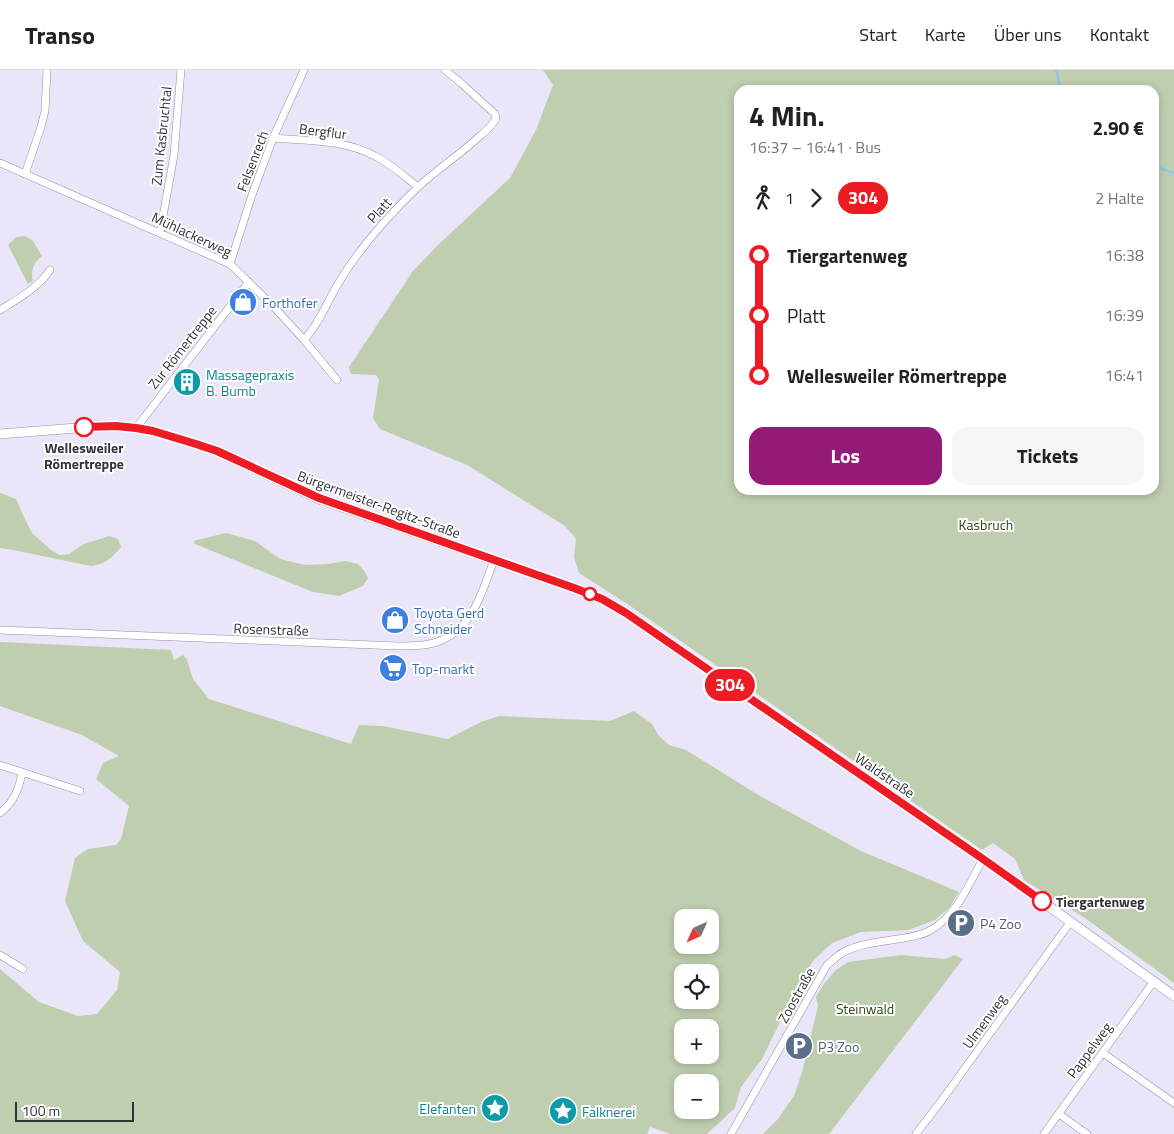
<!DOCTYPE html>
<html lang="de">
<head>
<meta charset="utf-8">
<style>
  body { margin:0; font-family:"Titillium Web",sans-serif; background:#f6f6f6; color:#222; height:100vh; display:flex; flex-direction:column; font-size:19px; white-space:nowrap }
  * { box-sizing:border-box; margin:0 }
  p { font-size:16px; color:#767676 }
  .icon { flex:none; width:28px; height:28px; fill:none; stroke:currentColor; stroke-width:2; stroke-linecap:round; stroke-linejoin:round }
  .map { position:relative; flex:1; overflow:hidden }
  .panel { position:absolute; left:734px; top:15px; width:425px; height:410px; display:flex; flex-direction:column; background:#fff; border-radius:15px; box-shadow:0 2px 8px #0003 }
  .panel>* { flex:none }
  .badge { padding:0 10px; border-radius:16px; font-size:18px; line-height:32px }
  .needle { width:32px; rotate:225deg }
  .buttons { position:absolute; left:674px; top:839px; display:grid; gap:10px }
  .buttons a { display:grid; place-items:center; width:45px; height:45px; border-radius:10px; background:#fff; box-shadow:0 2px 8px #0003; font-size:25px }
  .scale { position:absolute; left:15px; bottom:12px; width:119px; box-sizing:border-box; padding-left:5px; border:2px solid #343239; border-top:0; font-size:14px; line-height:18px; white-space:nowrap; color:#343239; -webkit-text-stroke:4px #fff; paint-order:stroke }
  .map>.badge { position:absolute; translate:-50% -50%; box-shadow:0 0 0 2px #fff }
  .legs { display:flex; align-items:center; gap:8px; height:55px; padding:0 15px; font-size:16px }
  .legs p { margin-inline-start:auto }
  .head { display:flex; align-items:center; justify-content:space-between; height:85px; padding:0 15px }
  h1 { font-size:28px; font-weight:700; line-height:38px }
  .cta { display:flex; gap:10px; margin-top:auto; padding:10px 15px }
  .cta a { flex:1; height:58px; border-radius:15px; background:#931a76; color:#fff; font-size:20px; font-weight:700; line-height:58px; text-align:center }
  .cta a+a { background:#f6f6f6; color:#222 }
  ul { padding:0 15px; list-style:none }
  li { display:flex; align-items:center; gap:18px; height:60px; font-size:19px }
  li i { display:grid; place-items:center; width:8px; height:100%; margin:0 6px; background:currentColor }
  li i::after { content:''; width:12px; height:12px; margin:-6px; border:4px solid; border-radius:50%; background:#fff }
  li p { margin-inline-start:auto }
  li:first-child i { background:linear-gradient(#0000 50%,currentColor 0) }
  li:last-child i { background:linear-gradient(currentColor 50%,#0000 0) }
  header { display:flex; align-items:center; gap:30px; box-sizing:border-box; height:70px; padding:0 25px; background:#fff; border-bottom:1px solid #e0e0e0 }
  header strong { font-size:24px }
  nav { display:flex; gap:28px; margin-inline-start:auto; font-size:18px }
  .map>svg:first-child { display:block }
  .green { fill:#beceaf; fill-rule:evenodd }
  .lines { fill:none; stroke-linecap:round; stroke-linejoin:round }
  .stream { stroke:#8fc5e5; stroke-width:2.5 }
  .minor-casing { stroke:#938fa0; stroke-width:8 }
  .tertiary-casing { stroke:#938fa0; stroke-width:10 }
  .minor { stroke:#fff; stroke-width:7 }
  .tertiary { stroke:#fff; stroke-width:9 }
  .line-1-casing { stroke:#fff; stroke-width:11 }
  .line-1 { stroke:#ed1c24; stroke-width:8 }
  .stop-1-dot { fill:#fff; stroke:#ed1c24; stroke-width:2.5 }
  .labels { text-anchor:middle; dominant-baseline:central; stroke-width:4; stroke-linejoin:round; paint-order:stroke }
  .street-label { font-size:14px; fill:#343239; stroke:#fff }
  .shop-label { font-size:14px; fill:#366cbe; stroke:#fff; text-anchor:start }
  .culture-label { font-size:14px; fill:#0d838f; stroke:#fff; text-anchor:start }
  .stop-label { font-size:14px; font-weight:bold; fill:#343239; stroke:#fff }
  .park-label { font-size:14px; fill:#2e4511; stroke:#fff }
  .service-label { font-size:14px; fill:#4e5e75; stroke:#fff; text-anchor:start }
</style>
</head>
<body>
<header>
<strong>Transo</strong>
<nav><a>Start</a><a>Karte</a><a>Über uns</a><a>Kontakt</a></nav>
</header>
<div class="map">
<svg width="1174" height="1064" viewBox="0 0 1174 1064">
  <rect width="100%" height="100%" fill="#eae5f8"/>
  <!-- green -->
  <path class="green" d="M543,0h631v913l-89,-65 -61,-38 -9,-21 -22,-16 -11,7 -356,-247 -47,-30 -5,-16 2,-18 -11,-13 -98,-61 -87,-36 -7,-11 6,-38 -3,-5 -25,-1 -2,-7 64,-96 25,-26 72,-67 26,-48 17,-45zM739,20h415v400h-415z
    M25,166l7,4 10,16c-8,7 -12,14 -9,25l-5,3 -20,-39 8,-8z
    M0,423l16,6 7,16 9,18 19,17 9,5 9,-1 15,-10 25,-8 9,3 3,8c-8,10 -17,18 -30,19l-78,-16 -13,-2z
    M226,463l29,8 25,18 25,6 23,-1 17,-3 13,3 7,8 3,6 -5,8 -24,10 -26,-4 -118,-48 -1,-3 3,-1z
    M0,572l171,8 3,10 9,-5 4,5 6,19 16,20 142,45 8,-19 24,1 65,13 33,-17 18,-6 111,5 24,-10 18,13 7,12 10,9 17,5 74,46 101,55 98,41 -9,15 -15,13 -27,10 -47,2 -29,11 -19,18 -15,24 -36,74 -21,28 -6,21 -28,26h-36l-21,-7 -3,7h-647v-165l39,33 39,14 19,-2 20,-24 3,-18 -37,-31 -18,-40 10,-43 13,-9 28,-4 5,-6 8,-33 -33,-27 7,-16 16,-7 -37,-21 -82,-29zM682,848h28v27h-28zM682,902h28v28h-28zM682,958h28v27h-28zM682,1012h28v28h-28z
    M901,885l44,4 10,-4 8,4 -134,175h-66l15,-15 16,-23 8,-24 16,-66 -2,-9 7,-12 13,-15 12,-8z"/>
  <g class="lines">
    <!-- stream -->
    <path class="stream" d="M1056,0l5,20
      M1154,96l20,7"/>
    <defs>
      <path id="minor" d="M273,68c35,3 70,1 102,18 16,8 29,20 43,31
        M0,93l230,101 44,43 30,33 33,40
        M25,104l16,-47 4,-16 2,-41
        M160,163l14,-78 7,-85
        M230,194l22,-69 21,-57 31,-68
        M0,240c18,-11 38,-22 50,-40
        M304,270c16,-17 24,-41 37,-61 21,-34 48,-64 76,-91 20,-19 44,-34 64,-53 6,-5 12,-10 15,-17l-1,-4 -34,-31 -16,-13
        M136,358l113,-146
        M0,560l399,16c14,0 30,0 43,-6 31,-13 41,-50 52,-80
        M0,695l80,26
        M0,743c14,-11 19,-24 22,-40
        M0,885l23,14
        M1103,983l71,50
        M1059,1044l28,20
        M731,1064l96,-169c4,-3 8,-7 12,-10 15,-11 41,-13 59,-16 12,-2 23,-3 33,-9 26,-15 38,-46 52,-71
        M916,1064l26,-34 129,-179
        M1044,1064l110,-153"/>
      <path id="tertiary" d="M0,364l89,-7 27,-1 20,2 17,3 64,20 102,48 255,89 28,11 24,14 357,246 191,137"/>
    </defs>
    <!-- minor casing -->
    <use href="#minor" class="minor-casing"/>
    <!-- tertiary casing -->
    <use href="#tertiary" class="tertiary-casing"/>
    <!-- minor -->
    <use href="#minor" class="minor"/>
    <!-- tertiary -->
    <use href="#tertiary" class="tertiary"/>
  </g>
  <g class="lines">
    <defs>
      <path id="line-1" d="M84,357l32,-1 20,2 17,3 43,13 21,7 102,47 255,90 28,11 24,14 357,246 59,42"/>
    </defs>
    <!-- line-1 casing -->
    <use href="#line-1" class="line-1-casing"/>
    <!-- line-1 -->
    <use href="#line-1" class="line-1"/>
  </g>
  <!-- icons -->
  <defs>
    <symbol id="shop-disc" viewBox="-11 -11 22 22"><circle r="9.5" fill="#3f7fe0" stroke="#fff"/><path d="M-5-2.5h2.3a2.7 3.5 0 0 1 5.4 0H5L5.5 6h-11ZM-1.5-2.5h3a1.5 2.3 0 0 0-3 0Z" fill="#fff"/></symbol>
    <symbol id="building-disc" viewBox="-11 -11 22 22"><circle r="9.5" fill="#0f9aa8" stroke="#fff"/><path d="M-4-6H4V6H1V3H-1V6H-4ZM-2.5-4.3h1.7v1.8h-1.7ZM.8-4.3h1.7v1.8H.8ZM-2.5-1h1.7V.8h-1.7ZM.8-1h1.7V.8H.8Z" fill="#fff"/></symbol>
    <symbol id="supermarket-disc" viewBox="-11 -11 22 22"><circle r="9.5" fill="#3f7fe0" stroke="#fff"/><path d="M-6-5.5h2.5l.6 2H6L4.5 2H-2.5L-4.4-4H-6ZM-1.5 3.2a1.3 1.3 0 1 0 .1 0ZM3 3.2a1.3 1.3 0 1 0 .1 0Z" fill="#fff"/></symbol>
    <symbol id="parking-disc" viewBox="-11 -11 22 22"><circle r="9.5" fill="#5c6f8a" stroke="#fff"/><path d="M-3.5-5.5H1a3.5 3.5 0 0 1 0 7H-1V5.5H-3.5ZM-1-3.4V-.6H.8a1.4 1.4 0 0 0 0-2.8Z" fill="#fff"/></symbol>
    <symbol id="sight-disc" viewBox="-11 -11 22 22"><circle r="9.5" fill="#0f9aa8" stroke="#fff"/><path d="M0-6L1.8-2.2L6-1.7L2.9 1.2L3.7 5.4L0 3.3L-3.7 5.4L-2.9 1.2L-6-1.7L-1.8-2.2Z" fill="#fff"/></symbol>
  </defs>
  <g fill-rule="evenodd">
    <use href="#shop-disc" x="227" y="216" width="32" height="32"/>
    <use href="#building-disc" x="171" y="296" width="32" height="32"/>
    <use href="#shop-disc" x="379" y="534" width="32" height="32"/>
    <use href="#supermarket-disc" x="377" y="582" width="32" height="32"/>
    <use href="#parking-disc" x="945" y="837" width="32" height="32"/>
    <use href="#parking-disc" x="783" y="960" width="32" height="32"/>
    <use href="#sight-disc" x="479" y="1022" width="32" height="32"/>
    <use href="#sight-disc" x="547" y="1025" width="32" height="32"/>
  </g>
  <!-- markers -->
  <g class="stop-1-dot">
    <circle cx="84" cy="357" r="9"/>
    <circle cx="590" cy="524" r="6"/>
    <circle cx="1042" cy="831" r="9"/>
  </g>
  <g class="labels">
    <!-- street labels -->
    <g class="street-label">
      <text transform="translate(323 61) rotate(7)">Bergflur</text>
      <text transform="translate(161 66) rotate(-84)">Zum Kasbruchtal</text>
      <text transform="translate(252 91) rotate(-69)">Felsenrech</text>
      <text transform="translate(379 140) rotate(-48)">Platt</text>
      <text transform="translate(192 164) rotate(25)">Mühlackerweg</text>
      <text transform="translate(182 277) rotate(-52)">Zur Römertreppe</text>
      <text transform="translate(379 434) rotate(20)">Bürgermeister-Regitz-Straße</text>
      <text transform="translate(271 559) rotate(2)">Rosenstraße</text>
      <text transform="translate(885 705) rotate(34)">Waldstraße</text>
      <text transform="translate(796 925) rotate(-61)">Zoostraße</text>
      <text transform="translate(984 951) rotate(-54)">Ulmenweg</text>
      <text transform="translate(1089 980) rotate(-54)">Pappelweg</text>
    </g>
    <!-- shop labels -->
    <g class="shop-label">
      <text x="262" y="232">Forthofer</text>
      <text x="414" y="542">Toyota Gerd<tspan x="414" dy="16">Schneider</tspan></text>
      <text x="412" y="598">Top-markt</text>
    </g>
    <!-- culture labels -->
    <g class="culture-label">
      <text x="206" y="304">Massagepraxis<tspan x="206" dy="16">B. Bumb</tspan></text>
      <text x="476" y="1038" text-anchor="end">Elefanten</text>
      <text x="582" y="1041">Falknerei</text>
    </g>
    <!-- stop labels -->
    <g class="stop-label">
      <text x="84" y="377">Wellesweiler<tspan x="84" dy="16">Römertreppe</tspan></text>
      <text x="1056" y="831" text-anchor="start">Tiergartenweg</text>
    </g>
    <!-- park labels -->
    <g class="park-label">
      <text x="986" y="454">Kasbruch</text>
      <text x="865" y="938">Steinwald</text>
    </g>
    <!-- service labels -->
    <g class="service-label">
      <text x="980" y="853">P4 Zoo</text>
      <text x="818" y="976">P3 Zoo</text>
    </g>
  </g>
</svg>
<div class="buttons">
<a><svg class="needle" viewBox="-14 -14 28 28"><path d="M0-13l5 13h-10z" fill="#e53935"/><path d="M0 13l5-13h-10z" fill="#767676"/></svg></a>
<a><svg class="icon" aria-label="locate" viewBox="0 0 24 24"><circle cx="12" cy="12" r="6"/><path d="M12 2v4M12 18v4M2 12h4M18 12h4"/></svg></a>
<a>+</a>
<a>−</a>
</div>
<div class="scale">100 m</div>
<b class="badge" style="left:730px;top:615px;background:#ed1c24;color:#fff">304</b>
<section class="panel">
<div class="head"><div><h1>4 Min.</h1><p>16:37 – 16:41 · Bus</p></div><b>2.90 €</b></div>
<div class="legs"><svg class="icon" aria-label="walk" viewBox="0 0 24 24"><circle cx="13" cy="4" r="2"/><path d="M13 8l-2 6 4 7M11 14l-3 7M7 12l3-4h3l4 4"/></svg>1<svg class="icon" aria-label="forward" viewBox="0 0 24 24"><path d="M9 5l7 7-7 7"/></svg><b class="badge" style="background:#ed1c24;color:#fff">304</b><p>2 Halte</p></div>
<ul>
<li><i style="color:#ed1c24"></i><b>Tiergartenweg</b><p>16:38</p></li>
<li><i style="color:#ed1c24"></i><span>Platt</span><p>16:39</p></li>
<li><i style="color:#ed1c24"></i><b>Wellesweiler Römertreppe</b><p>16:41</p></li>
</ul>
<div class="cta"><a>Los</a><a>Tickets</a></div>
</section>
</div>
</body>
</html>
